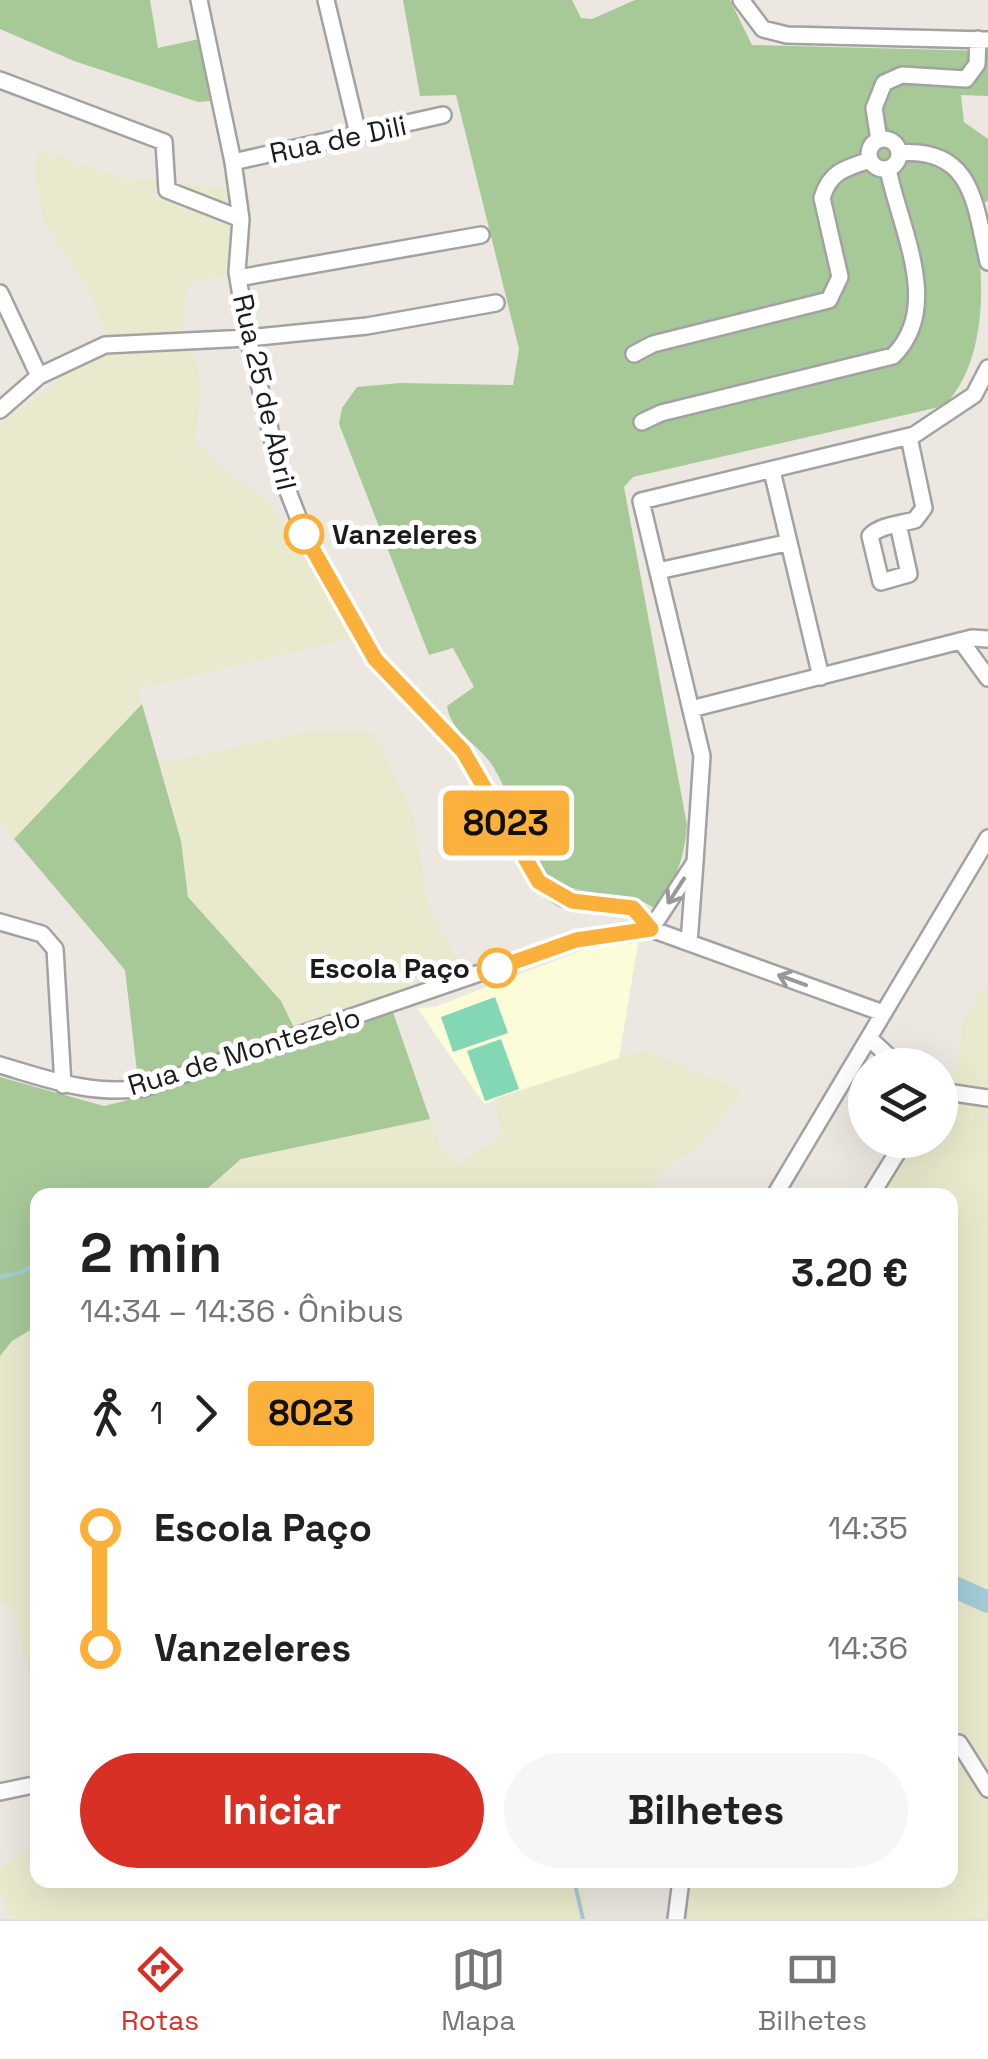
<!DOCTYPE html>
<html lang="pt">
<head>
<meta charset="utf-8">
<style>
  body { margin:0; font-family:"Space Grotesk",sans-serif; background:#f6f6f6; color:#222; height:100vh; display:flex; flex-direction:column; font-size:38px; white-space:nowrap }
  * { box-sizing:border-box; margin:0 }
  p { font-size:32px; color:#767676 }
  .icon { flex:none; width:55px; height:55px; fill:none; stroke:currentColor; stroke-width:2; stroke-linecap:round; stroke-linejoin:round }
  .map { position:relative; flex:1; overflow:hidden }
  .sheet { position:absolute; left:30px; top:1188px; width:928px; height:700px; display:flex; flex-direction:column; background:#fff; border-radius:20px; box-shadow:0 10px 40px #0002 }
  .sheet>* { flex:none }
  .badge { padding:0 20px; border-radius:8px; font-size:35px; line-height:65px }
  .buttons { position:absolute; left:848px; top:1048px; display:grid; gap:20px }
  .buttons a { display:grid; place-items:center; width:110px; height:110px; border-radius:50%; background:#fff; box-shadow:0 10px 40px #0002; font-size:50px }
  .map>.badge { position:absolute; translate:-50% -50%; box-shadow:0 0 0 5px #fff }
  .legs { display:flex; align-items:center; gap:15px; height:110px; padding:0 50px; font-size:32px }
  .legs p { margin-inline-start:auto }
  .summary { display:flex; align-items:center; justify-content:space-between; height:170px; padding:0 50px }
  h1 { font-size:55px; font-weight:800; line-height:75px }
  .action { display:flex; gap:20px; margin-top:auto; padding:20px 50px }
  .action a { flex:1; height:115px; border-radius:60px; background:#d93025; color:#fff; font-size:40px; font-weight:800; line-height:115px; text-align:center }
  .action a+a { background:#f6f6f6; color:#222 }
  ul { padding:0 50px; list-style:none }
  li { display:flex; align-items:center; gap:35px; height:120px; font-size:38px }
  li i { display:grid; place-items:center; width:15px; height:100%; margin:0 12px; background:currentColor }
  li i::after { content:''; width:25px; height:25px; margin:-12px; border:8px solid; border-radius:50%; background:#fff }
  li p { margin-inline-start:auto }
  li:first-child i { background:linear-gradient(#0000 50%,currentColor 0) }
  li:last-child i { background:linear-gradient(currentColor 50%,#0000 0) }
  .menu { display:flex; justify-content:space-around; align-items:center; height:140px; border-top:2px solid #e0e0e0; background:#fff; font-size:28px; color:#767676 }
  .menu a { display:grid; justify-items:center; gap:5px }
  .menu .current { color:#d93025 }
  .map>svg:first-child { display:block }
  .education { fill:#fdfcd9 }
  .farmland { fill:#e9eacd }
  .forest { fill:#a7c998 }
  .pitch { fill:#82d8b5 }
  .lines { fill:none; stroke-linecap:round; stroke-linejoin:round }
  .stream { stroke:#a3cdd8; stroke-width:4 }
  .river { stroke:#a3cdd8; stroke-width:22 }
  .minor-casing { stroke:#a2a2a2; stroke-width:20 }
  .minor { stroke:#fff; stroke-width:15 }
  .oneway { stroke:#989898 }
  .line-1-casing { stroke:#fff; stroke-width:22 }
  .line-1 { stroke:#fbb03b; stroke-width:15 }
  .stop-1-dot { fill:#fff; stroke:#fbb03b; stroke-width:5 }
  .labels { text-anchor:middle; dominant-baseline:central; stroke-width:10; stroke-linejoin:round; paint-order:stroke }
  .street-label { font-size:28px; fill:#1b1b1b; stroke:#fff }
  .stop-label { font-size:28px; font-weight:bold; fill:#1b1b1b; stroke:#fff; text-anchor:start }
</style>
</head>
<body>
<div class="map">
<svg width="988" height="1919" viewBox="0 0 988 1919">
  <rect width="100%" height="100%" fill="#ece8e1"/>
  <!-- education -->
  <path class="education" d="M638,943l-20,121 -134,40 -67,-96 18,-1 150,-58z"/>
  <!-- farmland -->
  <path class="farmland" d="M37,148l83,29 107,11 6,33 -7,54 -38,8 -5,42 19,57 -7,59 24,26 50,34 85,137 -216,51 4,15 -128,135 -14,-16v-399l74,-57 40,-14 -24,-60 -47,-74 -8,-46z
    M304,732h70l40,85 14,88 33,60 -165,67 -108,-135 -7,-56 -20,-78z
    M988,980v939h-306l6,-39h262v-685h-74l34,-55h30v-35l18,-42 5,-43z
    M643,1050l99,40 -44,59 -33,17 -15,29h-449l40,-36 189,-40 9,25 16,20 48,-28 -9,-37z
    M37,1326l1,376h-1l-25,-94 -12,-6v-246l12,-15z
    M37,1844l1,36h547l2,39h-578l-9,-27v-24z"/>
  <!-- forest -->
  <path class="forest" d="M0,0h150l8,48 41,-9 11,62 -12,1 -124,-41 -74,-32z
    M403,0h169l9,18 11,1 43,-19h95l22,45 236,6v45l-27,-1 3,27 24,17v62l-17,6c16,67 17,154 -27,199l-311,71 -9,10 63,338c-3,35 -11,56 -32,83l-14,-7 -91,-17c-26,-35 -34,-78 -56,-116 -14,-24 -43,-34 -47,-62l27,-19 -21,-39 -24,7 -90,-231 3,-16 15,-21 43,-4 113,2 6,-36 -63,-254 -36,1z
    M142,704l39,137 7,56 93,104 15,31 91,-37 43,124 -189,40 -41,36h-162l-1,131 -25,15 -12,15v-279l104,29 36,-9 -15,-127 -111,-131z"/>
  <!-- pitch -->
  <path class="pitch" d="M495,997l13,36 -55,19 -12,-35z
    M501,1039l18,50 -34,12 -18,-50z"/>
  <g class="lines">
    <!-- stream -->
    <path class="stream" d="M0,1277l20,-4 18,-11
      M574,1880l9,39"/>
    <!-- river -->
    <path class="river" d="M950,1585l38,17"/>
    <defs>
      <path id="minor" d="M199,0l34,162 8,57 -4,53 11,66 32,133 29,74 66,114 88,92 76,131 24,16 70,10 18,21
        M326,0l32,134
        M741,0l22,29 24,6 201,5
        M0,80l164,62 3,48 74,29
        M869 154a15 15 0 1 1 30 0a15 15 0 1 1-30 0Z
        M879,140l-5,-32 10,-25 18,-8 64,4 11,-15 1,-25
        M899,153c75,-6 76,53 89,109
        M233,162l210,-47
        M238,278l243,-43
        M0,293l39,83
        M634,354l19,-10 176,-44 11,-23 -18,-79c8,-27 24,-30 48,-38
        M0,410l39,-34 66,-31 143,-7 119,-12 129,-23
        M642,422l19,-9 232,-57c50,-49 7,-127 -5,-187
        M772,471l49,206
        M898,524l11,50 -28,8 -11,-46c10,-11 31,-12 45,-16l9,-12 -15,-71
        M658,571l128,-28
        M961,641l27,37
        M691,709l281,-71 16,1
        M695,862l7,-106 -61,-255 273,-66 60,-40 14,-27
        M0,922l42,12 13,15 8,136
        M651,929l44,-67 -6,81
        M869,1038l29,27
        M0,1065c47,14 93,31 144,23l432,-148 75,-11 232,84
        M940,1091l48,7
        M775,1195l213,-357
        M871,1195l34,-55
        M959,1743l29,46
        M0,1792l38,-8
        M676,1919l5,-39"/>
    </defs>
    <!-- minor casing -->
    <use href="#minor" class="minor-casing"/>
    <!-- minor -->
    <use href="#minor" class="minor"/>
  </g>
  <!-- one-way arrows -->
  <defs><path id="oneway-shaft" d="M-6 0H5M1.5-3L5.5 0L1.5 3" fill="none" stroke-width="1.6" stroke-linecap="round" stroke-linejoin="round" transform="scale(2.5)"/></defs>
  <g class="oneway">
    <use href="#oneway-shaft" transform="translate(676 891) rotate(123)"/>
    <use href="#oneway-shaft" transform="translate(792 980) rotate(-160)"/>
  </g>
  <g class="lines">
    <defs>
      <path id="line-1" d="M304,534l71,125 88,92 76,131 33,19 61,7 18,21 -75,11 -79,28"/>
    </defs>
    <!-- line-1 casing -->
    <use href="#line-1" class="line-1-casing"/>
    <!-- line-1 -->
    <use href="#line-1" class="line-1"/>
  </g>
  <!-- markers -->
  <g class="stop-1-dot">
    <circle cx="304" cy="534" r="18"/>
    <circle cx="497" cy="968" r="18"/>
  </g>
  <g class="labels">
    <!-- street labels -->
    <g class="street-label">
      <text transform="translate(338 139) rotate(-12)">Rua de Dili</text>
      <text transform="translate(265 392) rotate(77)">Rua 25 de Abril</text>
      <text transform="translate(244 1051) rotate(-17)">Rua de Montezelo</text>
    </g>
    <!-- stop labels -->
    <g class="stop-label">
      <text x="332" y="534">Vanzeleres</text>
      <text x="470" y="968" text-anchor="end">Escola Paço</text>
    </g>
  </g>
</svg>
<div class="buttons">
<a><svg class="icon" aria-label="layers" viewBox="0 0 24 24"><path d="M12 4l9 5-9 5-9-5zM3 14l9 5 9-5"/></svg></a>
</div>
<b class="badge" style="left:506px;top:823px;background:#fbb03b;color:#111">8023</b>
<section class="sheet">
<div class="summary"><div><h1>2 min</h1><p>14:34 – 14:36 · Ônibus</p></div><b>3.20 €</b></div>
<div class="legs"><svg class="icon" aria-label="walk" viewBox="0 0 24 24"><circle cx="13" cy="4" r="2"/><path d="M13 8l-2 6 4 7M11 14l-3 7M7 12l3-4h3l4 4"/></svg>1<svg class="icon" aria-label="forward" viewBox="0 0 24 24"><path d="M9 5l7 7-7 7"/></svg><b class="badge" style="background:#fbb03b;color:#111">8023</b></div>
<ul>
<li><i style="color:#fbb03b"></i><b>Escola Paço</b><p>14:35</p></li>
<li><i style="color:#fbb03b"></i><b>Vanzeleres</b><p>14:36</p></li>
</ul>
<div class="action"><a>Iniciar</a><a>Bilhetes</a></div>
</section>
</div>
<nav class="menu">
<a class="current"><svg class="icon" aria-label="directions" viewBox="0 0 24 24"><path d="M12 3l9 9-9 9-9-9zM9 14v-3h6M13 9l2 2-2 2"/></svg>Rotas</a>
<a><svg class="icon" aria-label="map" viewBox="0 0 24 24"><path d="M3 6l6-2 6 2 6-2v14l-6 2-6-2-6 2zM9 4v14M15 6v14"/></svg>Mapa</a>
<a><svg class="icon" aria-label="tickets" viewBox="0 0 24 24"><path d="M3 7h18v10H3zM15 7v10"/></svg>Bilhetes</a>
</nav>
</body>
</html>
